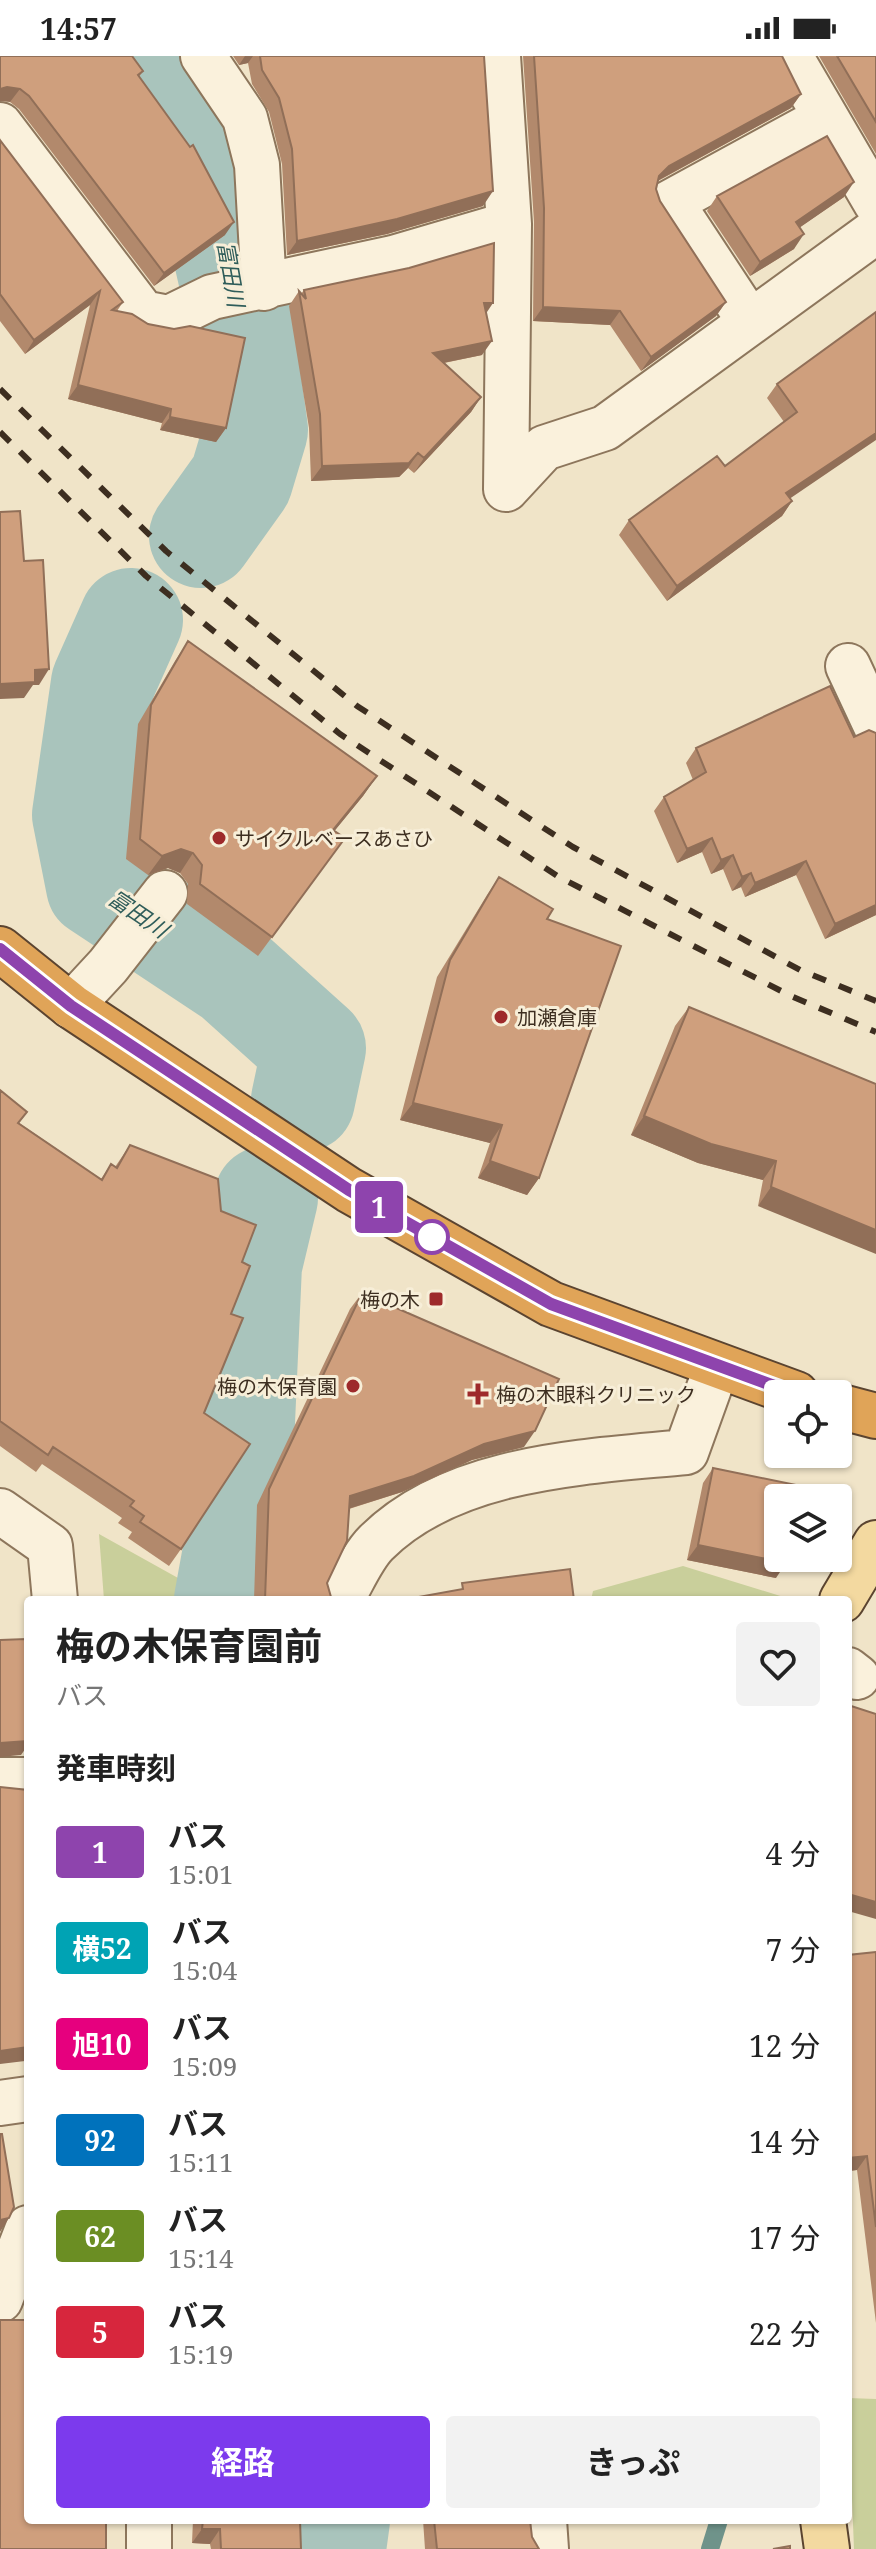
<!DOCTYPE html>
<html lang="ja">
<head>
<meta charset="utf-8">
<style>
  body { margin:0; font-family:"Noto Serif","Noto Sans JP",serif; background:#f2f2f2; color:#222; height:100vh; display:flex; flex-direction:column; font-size:30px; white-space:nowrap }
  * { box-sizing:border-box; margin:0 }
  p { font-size:26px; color:#767676 }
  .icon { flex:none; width:44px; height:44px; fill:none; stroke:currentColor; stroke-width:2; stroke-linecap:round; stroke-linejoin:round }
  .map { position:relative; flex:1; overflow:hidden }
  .details { position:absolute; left:24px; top:1540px; width:828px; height:928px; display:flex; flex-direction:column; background:#fff; border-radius:8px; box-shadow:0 2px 6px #0004 }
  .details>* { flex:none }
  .badge { padding:0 16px; border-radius:6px; font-size:28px; line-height:52px }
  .buttons { position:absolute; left:764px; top:1324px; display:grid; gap:16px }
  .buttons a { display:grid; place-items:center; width:88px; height:88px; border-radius:8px; background:#fff; box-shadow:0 2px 6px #0004; font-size:40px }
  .map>.badge { position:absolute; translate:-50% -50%; box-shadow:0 0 0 4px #fff }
  h2 { padding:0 32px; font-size:30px; line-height:72px }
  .round { display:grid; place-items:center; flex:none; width:84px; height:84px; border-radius:8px; background:#f2f2f2 }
  .head { display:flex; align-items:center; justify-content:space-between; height:136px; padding:0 32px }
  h1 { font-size:38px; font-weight:700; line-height:60px }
  .primary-button { display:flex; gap:16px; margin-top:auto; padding:16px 32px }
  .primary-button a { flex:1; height:92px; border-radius:8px; background:#7c3aed; color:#fff; font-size:32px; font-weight:700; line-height:92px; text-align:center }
  .primary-button a+a { background:#f2f2f2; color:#222 }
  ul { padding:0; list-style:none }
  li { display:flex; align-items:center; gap:24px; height:96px; padding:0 32px }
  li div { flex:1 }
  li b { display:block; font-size:30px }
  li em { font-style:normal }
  li .badge { min-width:88px; font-weight:700; text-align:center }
  .status { display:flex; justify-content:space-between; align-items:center; height:56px; padding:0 40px; background:#fff; direction:ltr }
  .status svg { height:22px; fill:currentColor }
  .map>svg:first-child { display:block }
  .green { fill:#c9cf9b }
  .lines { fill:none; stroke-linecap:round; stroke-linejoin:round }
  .stream { stroke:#6f938a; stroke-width:18 }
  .river { stroke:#a9c4bc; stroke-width:104 }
  .minor-casing { stroke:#8d765c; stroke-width:48 }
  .major-casing { stroke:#5b4430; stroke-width:48 }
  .highway-casing { stroke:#5b4430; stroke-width:48 }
  .minor { stroke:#faf1dc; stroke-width:44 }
  .major { stroke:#f3d9a0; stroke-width:44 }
  .highway { stroke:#e0a458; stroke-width:44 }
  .rail { stroke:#3d2e20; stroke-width:6; stroke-dasharray:14 14; stroke-linecap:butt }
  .wall { fill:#b2896c }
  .shaded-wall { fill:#916f58 }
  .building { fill:#cf9f7d; stroke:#916f58; stroke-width:2 }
  .line-casing { stroke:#fff; stroke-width:18 }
  .line { stroke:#8e44ad; stroke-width:12 }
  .poi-dot { fill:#9e2a2b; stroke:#f7eed8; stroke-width:3 }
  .stop-dot { fill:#fff; stroke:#8e44ad; stroke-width:4 }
  .labels { text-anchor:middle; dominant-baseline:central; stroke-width:6; stroke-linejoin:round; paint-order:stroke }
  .poi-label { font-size:20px; fill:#3d2e20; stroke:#f7eed8; text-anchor:start }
  .water-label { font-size:22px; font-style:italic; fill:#2f5d5a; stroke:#f7eed8 }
</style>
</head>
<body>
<div class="status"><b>14:57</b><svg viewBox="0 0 49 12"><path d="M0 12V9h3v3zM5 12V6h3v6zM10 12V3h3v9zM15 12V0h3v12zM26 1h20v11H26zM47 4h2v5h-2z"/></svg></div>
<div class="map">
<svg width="876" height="2493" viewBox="0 0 876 2493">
  <rect width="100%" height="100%" fill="#f0e4c8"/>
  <!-- green -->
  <path class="green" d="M99,1478l97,54v12h-92z
    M683,1510l107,33 -199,1 2,-9z
    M848,2342l28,1v150h-22z"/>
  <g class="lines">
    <!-- stream -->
    <path class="stream" d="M710,2493l9,-29"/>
    <!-- river -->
    <path class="river" d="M166,0l19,29 38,84 2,85 18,79 13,97 -15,50 -40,56
      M131,564l-28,63 -19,132 14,71 136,90 80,72 -11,52
      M226,1544l12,-66 12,-269 16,-67
      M334,2493l4,-29"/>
    <defs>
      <path id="minor" d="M203,0l42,62 12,47 7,123
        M498,0l11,168 -3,265
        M790,0l86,147
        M0,69l143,188 26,5 43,-21 181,-39 116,-34
        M750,266l-79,-120 154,-84
        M506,433l38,-41 61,-20 271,-197
        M848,610l28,60
        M71,950l37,-40 57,-73
        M0,1455l50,35 5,54
        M341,1544c11,-18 21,-43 35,-57 77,-77 209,-81 310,-91l31,-86
        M848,1614l9,7
        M0,1724h28
        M0,2047l28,-4
        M0,2244l28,-72
        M544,2464l2,29
        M149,2493v-29"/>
      <path id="major" d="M842,1544l34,-57
        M823,2464l4,29"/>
      <path id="highway" d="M0,893l71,57 278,184 202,114 245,90
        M838,1350l38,10"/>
    </defs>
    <!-- minor casing -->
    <use href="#minor" class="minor-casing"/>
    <!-- major casing -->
    <use href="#major" class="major-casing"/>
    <!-- highway casing -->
    <use href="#highway" class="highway-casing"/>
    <!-- minor -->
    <use href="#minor" class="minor"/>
    <!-- major -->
    <use href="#major" class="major"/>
    <!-- highway -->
    <use href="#highway" class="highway"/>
    <!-- rail -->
    <path class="rail" d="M0,333l166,162 191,155 216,141 227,123 76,31
      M0,376l146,144 194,158 219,143 232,119 85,36"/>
  </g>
  <!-- wall -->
  <path class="wall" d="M0,0l143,15 -4,6 86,158 -71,51 -135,-177 -9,-7z
    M233,0h251l-1,150 -96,28 -100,21 -5,-91 -13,-52 -17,-28 -4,-21 -9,2z
    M523,0h259l19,38 -10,14 -133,73 -2,8 4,12 66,101 -10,14 -75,55 -31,-46 -77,-4 1,-99z
    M819,0h57v98z
    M0,84l123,162 -6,9 109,117 -10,14 -56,-12 2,-7 -94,-24 22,-94 -65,49 -25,-33z
    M717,140l127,1 -44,30 -6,22 -44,27 -43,-65z
    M304,234l182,23 -4,42 -38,8 37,34 -10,15 -57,61 -6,-5 -9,9 -88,4 -2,-53 -20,-122 10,-15 2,3z
    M876,256l-87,186 3,3 -10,15 -115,85 -48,-66 10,-15 96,-54 59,-44 -17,-24 10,-14z
    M188,585l189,135 -14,20 -29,35 -3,26 -73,99 -71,-52 1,-20 -8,-11 -12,-5 -20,7 -22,-16 12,-135 37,-63z
    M876,677v182l-51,24 -29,-64 -51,22 -4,-10 -9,4 -9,-22 -12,5 -9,-22 -25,11 -23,-52 10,-14 29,-17 -7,-17 10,-15 158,-11z
    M499,821l48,42 -8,259 -12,17 -49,-17 12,-35 -90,-23 37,-143 50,-82z
    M689,951l187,77 -118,122 5,-26 -65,-17 -67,-28 44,-109z
    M0,1034l27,22 -8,11 82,56 10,-15 4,3 15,-22 91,66 21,51 -11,52 -27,99 -23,136 -12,17 -41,-28 4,-6 -14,-9 4,-5 -80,-54 -6,8 -36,-26z
    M362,1237l162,154 -52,13 -70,32 -53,17 -22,74 4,14 3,3h-80l3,-95 93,-196z
    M713,1412l63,110 -89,-18 16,-77z
    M876,1896v371l-19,-153 -9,1v-216z
    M193,2464h107l1,29h-90l-1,-5 -18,-1z
    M423,2464h107l2,17 7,12h-114z"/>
  <!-- shaded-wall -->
  <path class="shaded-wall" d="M245,0h8l-5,7 -9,2z
    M7,31l13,2 -10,13 -10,-1v-12z
    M801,38l-10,14 -132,72 -10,10 10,-14 10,-10z
    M854,126l-10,15 -58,40 10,-15z
    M493,135l-10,15 -96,28 -100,21 10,-14z
    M234,166l-9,13 -71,51 10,-13z
    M804,178l-10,15 -44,27 10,-14z
    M100,235l-10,14 -65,49 9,-14z
    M726,246l-10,14 -75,55 10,-14z
    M484,247h9l-10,15z
    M543,251l77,4 -10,14 -77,-4z
    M492,285l-10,14 -59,12 10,-14z
    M78,329l93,24 -9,14 -94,-24z
    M481,341l-10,15 -57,61 10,-15z
    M170,361l56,11 -10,14 -56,-12z
    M876,377v7l-100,68 10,-15z
    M418,397l-10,15 -9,9 -88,4 11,-15z
    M792,445l-10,15 -115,85 10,-15z
    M49,613l-10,16h-6l-9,13 -24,1v-15l35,-14z
    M377,720l-14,20 -44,54 14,-20z
    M712,782l-10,14 -25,11 10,-14z
    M181,793l12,4 -13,20 -12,-5 -20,7 14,-19z
    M733,799l-10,14 -12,5 10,-14z
    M806,805l-10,14 -51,22 10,-14z
    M751,817l-10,14 -9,4 10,-14z
    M876,849v10l-51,24 10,-15z
    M413,1047l89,22 -12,18 -90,-23z
    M644,1060l132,45 -13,19 -65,-17 -67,-28z
    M490,1105l49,17 -12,17 -49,-17z
    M771,1131l105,43v24l-118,-48z
    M535,1375l-11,16 -52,13 -70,32 -64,20 12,-16 134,-52z
    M698,1489l88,18 -10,15 -89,-18z
    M28,1685v4l-7,10 -21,2v-14z
    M848,1838l28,8v17l-28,-8z
    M28,1991v10l-3,4 -25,3v-13z
    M867,2100l-10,14 -9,1v-13z
    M9,2162l-9,14v-12z
    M202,2473h18l-10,15 -18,-1z"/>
  <!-- building -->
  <path class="building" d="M0,0h132l11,15 -5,4 52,72 3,-2 41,77 -70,51 -135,-177 -9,-7 -13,-2 -7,2z
    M260,0h224l9,135 -96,28 -100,22 -5,-92 -13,-51 -17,-28z
    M534,0h248l19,38 -132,72 -10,10 -3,13 4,12 66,101 -75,55 -31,-46 -77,-4 1,-99z
    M837,0h39v66z
    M827,80l27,46 -58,40 8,12 -44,28 -43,-66z
    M0,84l123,162 -11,8 20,4 16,10 26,5 16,-3 55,12 -19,90 -56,-11 1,-8 -93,-24 22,-94 -66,49 -34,-46z
    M494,187l-1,60h-9l8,38 -59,12 48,44 -57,61 -6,-5 -9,10 -87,3 -2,-52 -21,-123 7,8 -2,-9 105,-22z
    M876,256v121l-90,60 6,8 -115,85 -48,-66 88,-64 8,10 72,-54 -20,-28z
    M20,455l4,50 19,-1 6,109 -14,1v12l-35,2v-172z
    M188,585l189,135 -44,54 12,8 -73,99 -72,-53 2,-19 -9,-12 -12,-4 -19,7 -22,-17 11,-134z
    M830,630l24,51 15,-7 7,3v172l-41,19 -29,-63 -51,22 -4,-10 -9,4 -9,-22 -12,5 -9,-22 -25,11 -23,-52 42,-25 -10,-24z
    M499,821l54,32 -6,10 74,27 -82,232 -49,-17 12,-36 -89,-22 37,-143z
    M689,951l187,77v146l-105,-43 5,-26 -65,-17 -67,-28z
    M0,1034l27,22 -9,11 84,57 9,-16 6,4 13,-23 88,34 3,32 35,14 -14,37 8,4 -19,48 12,4 -39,95 46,31 -69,105 -41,-27 4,-6 -14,-10 4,-5 -81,-54 -5,8 -48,-34z
    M362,1237l197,86 -24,52 -51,13 -70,32 -64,20 -3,45 -20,42 4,14 3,3h-69l4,-111z
    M713,1412l88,18 -2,12h-21v60h9l-1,5 -88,-18z
    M570,1513l4,31h-172l61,-11 -1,-6z
    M26,1583l2,38v64l-28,2v-103z
    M848,1649l28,9v188l-28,-8z
    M0,1731l28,3v257l-28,4z
    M876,1896v275l-9,-71 -19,2v-203z
    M0,2078h2l12,73 -5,11 -9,2z
    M0,2264h28v200h78v29h-106z
    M203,2464h97l1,29h-80l-1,-20h-18z
    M434,2464h96l2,17 7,12h-102z
    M790,2490v3h-17z"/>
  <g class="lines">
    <defs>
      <path id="line" d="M0,893l71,57 278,184 202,114 245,90"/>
    </defs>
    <!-- line casing -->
    <use href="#line" class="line-casing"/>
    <!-- line -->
    <use href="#line" class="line"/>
  </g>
  <!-- markers -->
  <g class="poi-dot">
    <circle cx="219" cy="782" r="8"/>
    <circle cx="501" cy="961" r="8"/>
    <rect x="428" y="1235" width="16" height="16" rx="4"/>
    <circle cx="353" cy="1330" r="8"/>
    <path d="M474 1326h8v8h8v8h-8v8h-8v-8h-8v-8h8z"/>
  </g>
  <circle class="stop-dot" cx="432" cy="1181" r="16"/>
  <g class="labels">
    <!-- poi labels -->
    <g class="poi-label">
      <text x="235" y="782">サイクルベースあさひ</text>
      <text x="517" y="961">加瀬倉庫</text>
      <text x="420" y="1243" text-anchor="end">梅の木</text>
      <text x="337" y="1330" text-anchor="end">梅の木保育園</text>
      <text x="496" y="1338">梅の木眼科クリニック</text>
    </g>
    <!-- water labels -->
    <g class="water-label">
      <text transform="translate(232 218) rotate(80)">富田川</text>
      <text transform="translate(139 857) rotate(34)">富田川</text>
    </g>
  </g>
</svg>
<div class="buttons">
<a><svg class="icon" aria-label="locate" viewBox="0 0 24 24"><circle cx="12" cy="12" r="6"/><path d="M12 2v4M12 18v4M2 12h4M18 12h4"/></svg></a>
<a><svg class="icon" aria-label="layers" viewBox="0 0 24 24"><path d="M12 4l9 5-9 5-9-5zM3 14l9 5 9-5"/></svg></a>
</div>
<b class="badge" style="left:379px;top:1151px;background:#8e44ad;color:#fff">1</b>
<section class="details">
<div class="head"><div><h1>梅の木保育園前</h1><p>バス</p></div><a class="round"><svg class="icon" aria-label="heart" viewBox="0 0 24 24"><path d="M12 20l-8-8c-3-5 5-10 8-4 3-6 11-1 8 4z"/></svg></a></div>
<h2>発車時刻</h2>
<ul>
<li><span class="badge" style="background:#8e44ad;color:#fff">1</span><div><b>バス</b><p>15:01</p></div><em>4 分</em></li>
<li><span class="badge" style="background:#00a3b4;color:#fff">横52</span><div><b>バス</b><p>15:04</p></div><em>7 分</em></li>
<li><span class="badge" style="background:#e6007e;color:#fff">旭10</span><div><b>バス</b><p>15:09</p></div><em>12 分</em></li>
<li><span class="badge" style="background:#0072bc;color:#fff">92</span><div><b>バス</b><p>15:11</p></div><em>14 分</em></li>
<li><span class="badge" style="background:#6b8e23;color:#fff">62</span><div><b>バス</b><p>15:14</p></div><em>17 分</em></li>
<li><span class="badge" style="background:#d7263d;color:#fff">5</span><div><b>バス</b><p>15:19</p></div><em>22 分</em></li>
</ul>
<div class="primary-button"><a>経路</a><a>きっぷ</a></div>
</section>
</div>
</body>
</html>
